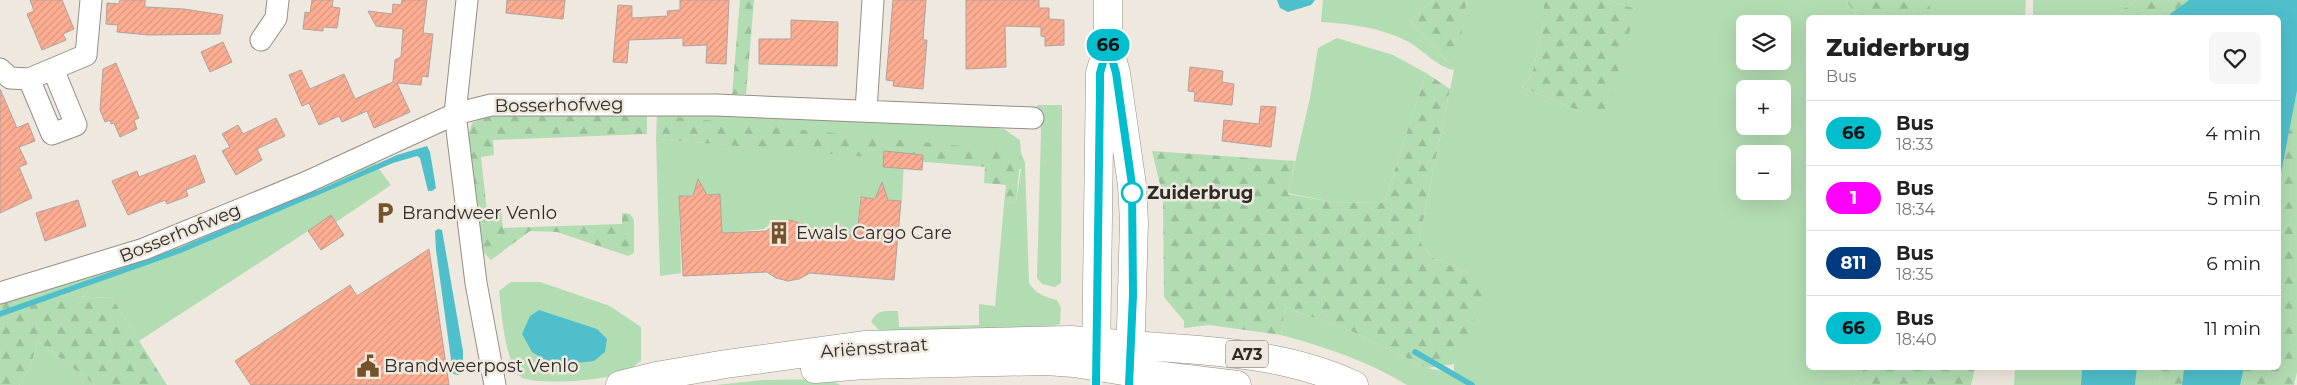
<!DOCTYPE html>
<html lang="en">
<head>
<meta charset="utf-8">
<style>
  body { margin:0; font-family:Montserrat,sans-serif; background:#f6f6f6; color:#222; height:100vh; display:flex; flex-direction:column; font-size:19px; white-space:nowrap }
  * { box-sizing:border-box; margin:0 }
  p { font-size:16px; color:#767676 }
  .icon { flex:none; width:28px; height:28px; fill:none; stroke:currentColor; stroke-width:2; stroke-linecap:round; stroke-linejoin:round }
  .map { position:relative; flex:1; overflow:hidden }
  .panel { position:absolute; left:1806px; top:15px; width:475px; height:355px; display:flex; flex-direction:column; background:#fff; border-radius:8px; box-shadow:0 5px 20px #0002 }
  .panel>* { flex:none }
  .badge { padding:0 10px; border-radius:16px; font-size:18px; line-height:32px }
  .controls { position:absolute; left:1736px; top:15px; display:grid; gap:10px }
  .controls a { display:grid; place-items:center; width:55px; height:55px; border-radius:8px; background:#fff; box-shadow:0 5px 20px #0002; font-size:25px }
  .map>.badge { position:absolute; translate:-50% -50%; box-shadow:0 0 0 2px #fff }
  .round { display:grid; place-items:center; flex:none; width:52px; height:52px; border-radius:8px; background:#f6f6f6 }
  .headline { display:flex; align-items:center; justify-content:space-between; height:85px; padding:0 20px }
  h1 { font-size:24px; font-weight:800; line-height:38px }
  ul { padding:0; list-style:none }
  li { display:flex; align-items:center; gap:15px; height:65px; padding:0 20px; border-top:1px solid #e0e0e0 }
  li div { flex:1 }
  li b { display:block; font-size:19px }
  li em { font-style:normal }
  li .badge { min-width:55px; font-weight:700; text-align:center }
  .map>svg:first-child { display:block }
  .grass { fill:#b2ddb2; fill-rule:evenodd }
  .forest { fill:url(#forest-firs) }
  .water { fill:#4fbfcc }
  .lines { fill:none; stroke-linecap:round; stroke-linejoin:round }
  .stream { stroke:#4fbfcc; stroke-width:5.5 }
  .building { fill:url(#building-hatch); stroke:#afa39f }
  .minor-casing { stroke:#958e86; stroke-width:23 }
  .secondary-casing { stroke:#958e86; stroke-width:29 }
  .motorway-casing { stroke:#958e86; stroke-width:29 }
  .minor { stroke:#fff; stroke-width:21 }
  .secondary { stroke:#fff; stroke-width:28 }
  .motorway { stroke:#fff; stroke-width:28 }
  .line-casing { stroke:#fff; stroke-width:11 }
  .line { stroke:#00becd; stroke-width:8 }
  .stop-dot { fill:#fff; stroke:#00becd; stroke-width:2.5 }
  .labels { text-anchor:middle; dominant-baseline:central; stroke-width:5; stroke-linejoin:round; paint-order:stroke }
  .shield { fill:#efe8de; stroke:#68645f; stroke-width:1 }
  .shield-label { font-size:16px; font-weight:bold; fill:#2e2b28 }
  .street-label { font-size:18px; fill:#2e2b28; stroke:#efe8de }
  .stop-label { font-size:18px; font-weight:bold; fill:#2e2b28; stroke:#efe8de; text-anchor:start }
  .poi-label { font-size:18px; fill:#2e2b28; stroke:#efe8de; text-anchor:start }
</style>
</head>
<body>
<div class="map">
<svg width="2297" height="385" viewBox="0 0 2297 385">
  <defs>
    <pattern id="forest-firs" width="22" height="20" patternUnits="userSpaceOnUse" patternTransform="scale(1.25)"><rect width="22" height="20" fill="#b2ddb2"/><path d="M5 1l3.5 6h-7zM16 11l3.5 6h-7z" fill="#99be99"/></pattern>
    <pattern id="building-hatch" width="6" height="6" patternUnits="userSpaceOnUse" patternTransform="scale(1.25)"><rect width="6" height="6" fill="#fdad92"/><path d="M-1 1l2-2M0 6l6-6M5 7l2-2" fill="none" stroke="#d9957e"/></pattern>
  </defs>
  <rect width="100%" height="100%" fill="#efe8de"/>
  <!-- grass -->
  <path class="grass" d="M1323,0h110l-23,21 44,48 13,-69h77v22l-12,53 -10,12 57,24 57,-102 -29,-9h239l11,17 -48,1v350h55l-10,17h-447c-39,-24 -82,-38 -126,-50l4,-27 58,19 84,41 27,5v-9l14,-34 1,-57 -38,-16 -12,-17 35,-170c-18,-3 -32,-22 -49,-30 -28,-13 -54,-16 -84,-18zM1745,24h37v37h-37zM1745,89h37v37h-37zM1745,154h37v37h-37z
    M1927,0h99l-1,17h-91z
    M2033,0h104l-25,17 -79,1z
    M1337,38l56,17 33,18 -42,130 -52,-1 -44,-9 22,-95 8,-50z
    M1037,105h25l-1,178 -6,4 -13,-3 -5,-6 4,-148z
    M735,114l215,9 54,6 16,11 1,12 4,11 4,120c7,11 16,14 28,17l4,8 -1,16 -23,6 -155,3 -11,-11c6,-13 14,-11 27,-11l1,16 80,-2v-21l16,2 9,-102 12,-2 5,-33 -364,-54z
    M656,139l248,20 -2,42 -42,-4 -3,37 -44,-3 -13,-9 -26,-1 -10,8 -42,4 -2,-39 -41,2 2,77 -21,3z
    M373,161l18,24 -55,37 -5,-6 -192,125 -27,-43 -85,-4z
    M511,282h29l70,24 31,21v34c-5,3 -10,9 -15,11 -24,9 -83,13 -104,6 -18,-17 -20,-63 -23,-87z
    M38,341l57,44h-76l11,-18z
    M2015,368h67l-1,17h-67z
    M2137,368h25l-3,17h-24z
    M830,379l10,6h-124l47,-5z"/>
  <!-- forest -->
  <path class="forest" d="M740,0h14l-8,94h-14z
    M1433,0h34l-12,70 -45,-49z
    M1544,0h63l29,9 -30,105 -27,-3 -57,-24 10,-12 12,-53z
    M1846,0h81l7,17h-77z
    M2137,0h52l-23,17h-54z
    M1426,73l24,16 -31,151 12,17 38,16 16,23 -31,68 -27,4 -84,-41 -58,-19 -4,27 -72,-10 -25,3v-7l-20,-24 -1,-100 -11,-46 143,10 -7,33 44,8 52,1z
    M2297,91v281l-3,13h-54l4,-17h35v-184z
    M497,111l150,1v22l-154,6 1,15 -13,2 6,54h14l2,17 119,-4v-11l8,1 4,6v33l-6,3 -71,-24 -27,-1 -39,29 -7,-7 -18,-110 6,-20z
    M657,115l364,37 -5,50 -12,2 2,-19 -22,-2 1,-16 -329,-28z
    M27,294l85,4 55,87h-72l-57,-44 -8,26 -11,18h-19v-85z
    M1864,368h111l-4,17h-117z
    M2162,368h22l-2,17h-23z"/>
  <!-- water -->
  <path class="water" d="M1277,0h38l-4,5 -23,7 -8,-4z
    M2189,0h108v91l-18,93v-166l-113,-1z
    M427,146l3,6 6,36 -4,3h-4l-8,-33 -3,-2 -24,7 -82,35 -1,-4 87,-39z
    M438,229l4,1 21,121v21l-4,3 -6,-1 -17,-124 -1,-19z
    M539,310l58,19 10,10 -2,13 -11,9 -27,3 -22,-4 -13,-8 -10,-18 8,-18z
    M2082,368h55l-2,17h-54z
    M2184,368h60l-4,17h-58z"/>
  <g class="lines">
    <!-- stream -->
    <path class="stream" d="M0,314l181,-64 134,-57
      M1415,352l57,33"/>
  </g>
  <!-- building -->
  <path class="building" d="M30,0h32l12,29 -11,5 3,6 -24,10 -15,-36 7,-3z
    M120,0h25v7l39,2 39,6 -3,19 -71,1 -32,-3 1,-7 -12,-1 1,-21 12,1z
    M312,0h21l-1,7 8,1 -3,20 -14,-1v4l-20,-2 2,-17 5,1z
    M402,0h25l-4,33 10,1 -5,43 -6,-1 -1,9 -24,-2 13,29 -36,16 -7,-17 -25,11 -3,-6 -20,9 -10,-22 -7,3 -13,-31 12,-5 9,19 34,-15 11,25 38,-17 2,-22 6,-3 2,-28 -27,-3 -8,-15 24,3 1,-10 8,1z
    M507,0h58l-2,19 -57,-6z
    M680,0h49l-3,64 -20,-1 1,-18 -24,1v-8l-54,2 -2,23 -14,-1 5,-57 14,1v12l36,-2 -1,-5 13,-1z
    M893,0h33l-3,40h4l-4,49 -30,-3 1,-5 -8,-1z
    M966,0h73v8h10v11l15,1v25l-19,1v-9l-4,-1v-9l-36,-1 1,41 -40,2z
    M791,20l47,2 -1,44 -78,-2v-25h32z
    M223,42l9,20 -22,10 -9,-20z
    M116,63l23,55 -5,2 3,9 -17,8 -6,-14 -3,1 -1,-4 -5,2 -5,-12 3,-41z
    M1190,67l33,4 -1,11 12,2 -2,21 -38,-4 1,-9 -7,-1z
    M0,89l17,39 11,-5 7,18 -16,6 8,17 -8,3 13,31 -32,15z
    M1261,106l15,1 -5,40 -49,-6 2,-21 35,4z
    M276,118l9,18 -28,13 5,11 -26,15 -14,-24 8,-4 -8,-13 16,-9 5,9z
    M884,151l39,4 -1,15 -39,-3z
    M195,155l10,27 -19,8 2,6 -21,8 -2,-4 -37,15 -16,-34 25,-10 2,6z
    M698,179l9,16 13,-1 2,39 44,-2 13,-9 11,-2 16,5 8,7 43,3 4,-38 14,2 7,-17 6,18 13,1 -7,79 -84,-7 -11,6 -11,2 -12,-3 -9,-6 -84,4 -4,-80h14z
    M78,200l8,26 -41,15 -9,-28z
    M331,215l13,20 -23,15 -13,-19z
    M429,249l20,136h-198l-16,-24 115,-76 7,11z"/>
  <g class="lines">
    <defs>
      <path id="minor" d="M467,0l-12,114 21,169 19,102
        M261,40l15,-22 2,-18
        M0,69l10,9 19,1 57,-24 5,-55
        M29,79l23,55 24,-9 -23,-56
        M866,111l7,-111
        M0,293l144,-44 163,-67 148,-68 36,-9h225l317,13"/>
      <path id="secondary" d="M1112,58l4,15 16,112 2,37 -4,141
        M1096,360l4,-287 8,-28v-45
        M815,369l49,-4 182,-4 28,2 56,9
        M620,385l36,-9 70,-12 138,-19 207,-5 60,5"/>
      <path id="motorway" d="M1131,345c76,6 153,7 223,40
        M1130,372l107,13"/>
    </defs>
    <!-- minor casing -->
    <use href="#minor" class="minor-casing"/>
    <!-- secondary casing -->
    <use href="#secondary" class="secondary-casing"/>
    <!-- motorway casing -->
    <use href="#motorway" class="motorway-casing"/>
    <!-- minor -->
    <use href="#minor" class="minor"/>
    <!-- secondary -->
    <use href="#secondary" class="secondary"/>
    <!-- motorway -->
    <use href="#motorway" class="motorway"/>
  </g>
  <g class="lines">
    <defs>
      <path id="line" d="M1096,385l4,-295v-17l8,-28 8,28 16,112 1,110 -4,90"/>
    </defs>
    <!-- line casing -->
    <use href="#line" class="line-casing"/>
    <!-- line -->
    <use href="#line" class="line"/>
  </g>
  <!-- icons -->
  <defs>
    <symbol id="parking-bare" viewBox="-9 -9 18 18"><path d="M-3.5-5.5H1a3.5 3.5 0 0 1 0 7H-1V5.5H-3.5ZM-1-3.4V-.6H.8a1.4 1.4 0 0 0 0-2.8Z" fill="#75532a" stroke="#efe8de" stroke-width="2.5" paint-order="stroke"/></symbol>
    <symbol id="building-bare" viewBox="-9 -9 18 18"><path d="M-4-6H4V6H1V3H-1V6H-4ZM-2.5-4.3h1.7v1.8h-1.7ZM.8-4.3h1.7v1.8H.8ZM-2.5-1h1.7V.8h-1.7ZM.8-1h1.7V.8H.8Z" fill="#75532a" stroke="#efe8de" stroke-width="2.5" paint-order="stroke"/></symbol>
    <symbol id="civic-bare" viewBox="-9 -9 18 18"><path d="M-.6-6.5H3V-4.5H.6V-3L4-1V1h2V6H-6V1h2V-1L-.6-3ZM-1.2 2.5V6h2.4V2.5Z" fill="#75532a" stroke="#efe8de" stroke-width="2.5" paint-order="stroke"/></symbol>
  </defs>
  <g fill-rule="evenodd">
    <use href="#parking-bare" x="369" y="197" width="32" height="32"/>
    <use href="#building-bare" x="763" y="217" width="32" height="32"/>
    <use href="#civic-bare" x="352" y="350" width="32" height="32"/>
  </g>
  <!-- markers -->
  <circle class="stop-dot" cx="1132" cy="193" r="10"/>
  <g class="labels">
    <!-- shield labels -->
    <rect class="shield" x="1226" y="340.5" width="42" height="27" rx="4"/>
    <g class="shield-label">
      <text x="1247" y="354">A73</text>
    </g>
    <!-- street labels -->
    <g class="street-label">
      <text transform="translate(559 105) rotate(-1)">Bosserhofweg</text>
      <text transform="translate(180 233) rotate(-22)">Bosserhofweg</text>
      <text transform="translate(874 348) rotate(-4)">Ariënsstraat</text>
    </g>
    <!-- stop labels -->
    <g class="stop-label">
      <text x="1147" y="193">Zuiderbrug</text>
    </g>
    <!-- poi labels -->
    <g class="poi-label">
      <text x="402" y="213">Brandweer Venlo</text>
      <text x="796" y="233">Ewals Cargo Care</text>
      <text x="384" y="366">Brandweerpost Venlo</text>
    </g>
  </g>
</svg>
<div class="controls">
<a><svg class="icon" aria-label="layers" viewBox="0 0 24 24"><path d="M12 4l9 5-9 5-9-5zM3 14l9 5 9-5"/></svg></a>
<a>+</a>
<a>−</a>
</div>
<b class="badge" style="left:1108px;top:45px;background:#00becd;color:#111">66</b>
<section class="panel">
<div class="headline"><div><h1>Zuiderbrug</h1><p>Bus</p></div><a class="round"><svg class="icon" aria-label="heart" viewBox="0 0 24 24"><path d="M12 20l-8-8c-3-5 5-10 8-4 3-6 11-1 8 4z"/></svg></a></div>
<ul>
<li><span class="badge" style="background:#00becd;color:#111">66</span><div><b>Bus</b><p>18:33</p></div><em>4 min</em></li>
<li><span class="badge" style="background:#f0f;color:#fff">1</span><div><b>Bus</b><p>18:34</p></div><em>5 min</em></li>
<li><span class="badge" style="background:#003b80;color:#fff">811</span><div><b>Bus</b><p>18:35</p></div><em>6 min</em></li>
<li><span class="badge" style="background:#00becd;color:#111">66</span><div><b>Bus</b><p>18:40</p></div><em>11 min</em></li>
</ul>
</section>
</div>
</body>
</html>
